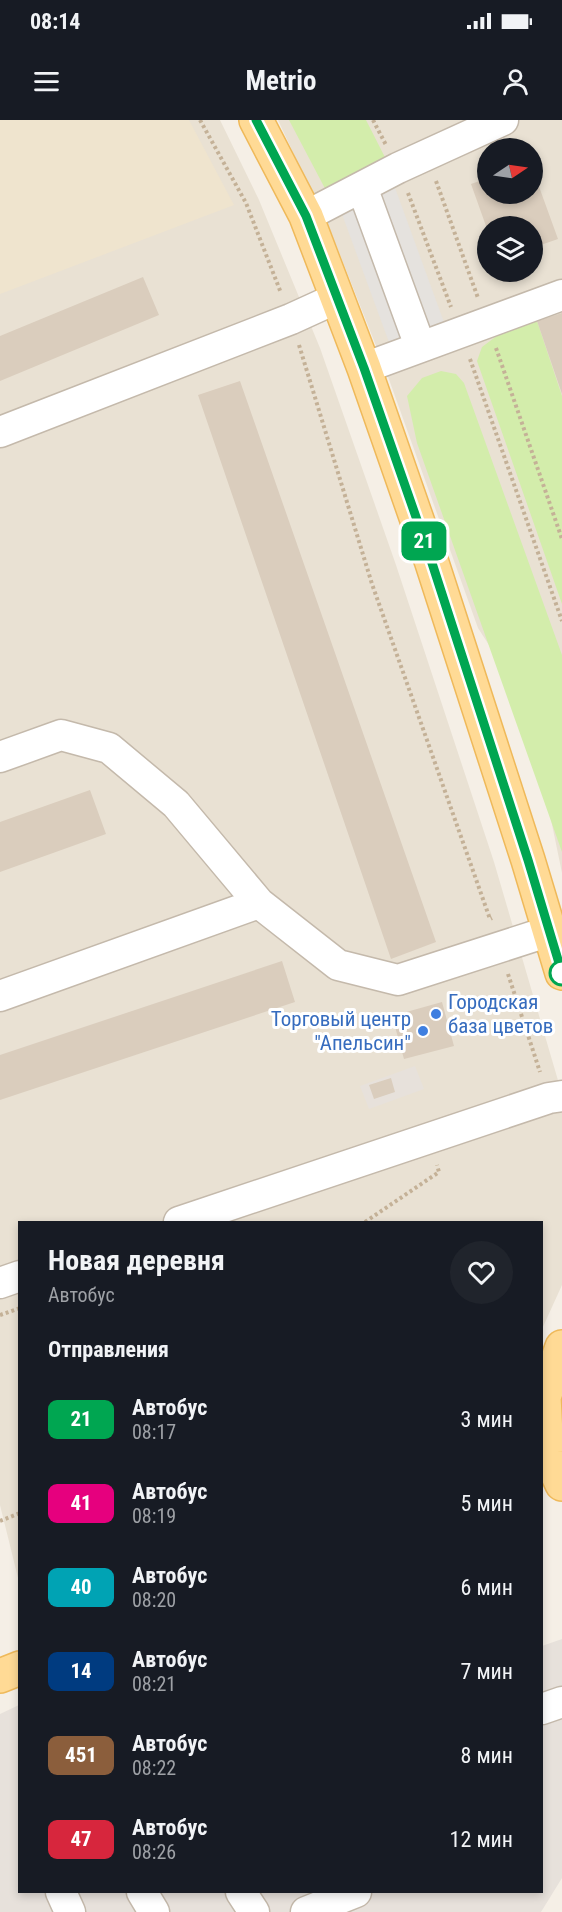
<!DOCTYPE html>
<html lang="ru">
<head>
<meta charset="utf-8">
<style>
  body { margin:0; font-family:"Roboto Condensed",sans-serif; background:#20242c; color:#f1f3f6; height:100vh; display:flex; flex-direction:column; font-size:22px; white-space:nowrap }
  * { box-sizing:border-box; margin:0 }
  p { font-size:20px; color:#9ea1a6 }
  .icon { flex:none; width:33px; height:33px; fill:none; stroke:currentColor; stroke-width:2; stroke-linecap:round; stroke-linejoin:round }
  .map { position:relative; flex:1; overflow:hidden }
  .panel { position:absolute; left:18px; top:1101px; width:525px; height:672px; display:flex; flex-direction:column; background:#171b24; border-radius:0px; box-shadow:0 3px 9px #0003 }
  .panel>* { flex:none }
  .badge { padding:0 12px; border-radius:9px; font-size:21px; line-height:39px }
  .needle { width:39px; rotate:77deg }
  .buttons { position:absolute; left:477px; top:18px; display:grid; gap:12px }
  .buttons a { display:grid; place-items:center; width:66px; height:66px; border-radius:50%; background:#171b24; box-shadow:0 3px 9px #0003; font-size:30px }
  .map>.badge { position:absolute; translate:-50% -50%; box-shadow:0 0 0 3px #fff }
  h2 { padding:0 30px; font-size:22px; line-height:54px }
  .round { display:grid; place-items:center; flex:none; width:63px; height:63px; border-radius:32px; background:#20242c }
  .head { display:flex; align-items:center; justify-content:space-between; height:102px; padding:0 30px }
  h1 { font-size:28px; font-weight:700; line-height:45px }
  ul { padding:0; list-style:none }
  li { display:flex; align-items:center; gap:18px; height:84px; padding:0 30px }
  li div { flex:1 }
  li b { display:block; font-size:22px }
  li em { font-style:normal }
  li .badge { min-width:66px; font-weight:700; text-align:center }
  .status { display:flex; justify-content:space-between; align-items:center; height:42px; padding:0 30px; background:#171b24; direction:ltr }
  .status svg { height:16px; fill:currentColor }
  header { display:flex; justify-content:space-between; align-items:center; height:78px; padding:0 30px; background:#171b24; font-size:27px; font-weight:700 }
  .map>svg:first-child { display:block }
  .residential { fill:#e9e1d3; fill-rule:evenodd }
  .industrial { fill:#e7e1db }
  .education { fill:#efe4ce }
  .green { fill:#d3edab }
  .parking { fill:#e5e2de }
  .building { fill:#dacdbd }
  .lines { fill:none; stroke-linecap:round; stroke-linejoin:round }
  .minor-casing { stroke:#c4b9ab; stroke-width:33 }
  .major-casing { stroke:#efb95a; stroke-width:36 }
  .path { stroke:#c4b197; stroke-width:4; stroke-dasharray:3 3; stroke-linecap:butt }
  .minor { stroke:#fff; stroke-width:30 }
  .major { stroke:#ffda95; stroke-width:33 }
  .line-casing { stroke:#fff; stroke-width:14 }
  .line { stroke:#00a651; stroke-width:9 }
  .stop-dot { fill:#fff; stroke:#00a651; stroke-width:3 }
  .shop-dot { fill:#3f7fe0; stroke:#fff; stroke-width:2 }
  .labels { text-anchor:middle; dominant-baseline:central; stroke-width:6; stroke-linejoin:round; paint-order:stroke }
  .shop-label { font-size:21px; fill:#366cbe; stroke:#fff; text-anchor:start }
</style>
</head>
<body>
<div class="status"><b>08:14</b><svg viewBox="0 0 49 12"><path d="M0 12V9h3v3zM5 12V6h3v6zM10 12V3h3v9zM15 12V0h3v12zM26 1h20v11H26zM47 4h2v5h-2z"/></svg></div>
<header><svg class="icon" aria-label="menu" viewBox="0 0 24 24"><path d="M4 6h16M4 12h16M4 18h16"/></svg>Metrio<svg class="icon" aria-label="person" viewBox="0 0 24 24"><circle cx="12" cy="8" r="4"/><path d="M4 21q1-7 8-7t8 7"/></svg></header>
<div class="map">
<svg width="562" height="1792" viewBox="0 0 562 1792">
  <rect width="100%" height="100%" fill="#f5efe6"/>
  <!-- residential -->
  <path class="residential" d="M0,0h220l39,80 61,148 76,217 98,297 68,232v191l-20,44v-107h-522l-1,360 -19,-77z
    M278,0h284v753l-21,-102 -32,-95 -31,-48 -92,-257 -49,-124zM488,28h44v46h-44zM488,106h44v46h-44z"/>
  <!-- industrial -->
  <path class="industrial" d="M415,946l9,23 -55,20 -9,-23z
    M562,1519v239l-21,34h-541v-198l19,-9 1,187h522v-246z"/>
  <!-- education -->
  <path class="education" d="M0,0h189l45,85 -234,89z"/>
  <!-- green -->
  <path class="green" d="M289,0h77l28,55 -64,23z
    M537,201l25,75v208l-85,-243 5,-14 16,-12z
    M441,251l15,3 8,9 98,272v197l-145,-409 -10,-47 15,-18z"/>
  <!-- parking -->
  <path class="parking" d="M394,65l51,140 -55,20 -51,-139z"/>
  <!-- building -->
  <path class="building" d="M533,50l25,69 -26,9v-22h-46l-15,-42 17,-6v16h44z
    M143,157l16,38 -159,66v-45z
    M562,193v81l-25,-73z
    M240,261l196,561 -45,17 -193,-564z
    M90,670l16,44 -106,38v-50z
    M282,841l13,41 -295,98v-45z
    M442,882l12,44 -50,13 -12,-43z
    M391,958l4,14 -21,7 -5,-14z"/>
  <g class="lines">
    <defs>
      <path id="minor" d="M362,67l58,159
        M306,96l92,-48 105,-48
        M364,248l198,-73
        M0,312l291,-113 46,-21
        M0,637l61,-22 48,13 67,56 83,99
        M0,876l259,-93 79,62 60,15 152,-49
        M179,1102l370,-124 13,-2
        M0,1163l20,-7
        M542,1589l20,-7
        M61,1772l9,20
        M142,1772l12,20
        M241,1772l13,20
        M306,1792l50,-20"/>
      <path id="major" d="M256,0l50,96 58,152 67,192 97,300 34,113
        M562,1227l-18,50 3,55 15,32
        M0,1556l20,-8"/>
    </defs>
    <!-- minor casing -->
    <use href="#minor" class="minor-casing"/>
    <!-- major casing -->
    <use href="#major" class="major-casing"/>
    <!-- path -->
    <path class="path" d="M200,0l46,83 35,90
      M373,0l13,25
      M436,61l42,117
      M408,73l43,114
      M299,225l73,239 118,335 2,-1
      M496,228l66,191
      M470,239l92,262
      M508,854l32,98
      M365,1102l74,-50 -2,-7
      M0,1195l20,-7
      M0,1401l20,-8"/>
    <!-- minor -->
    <use href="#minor" class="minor"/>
    <!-- major -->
    <use href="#major" class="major"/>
  </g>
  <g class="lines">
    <defs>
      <path id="line" d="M256,0l50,96 58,152 67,192 97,300 34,113"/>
    </defs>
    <!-- line casing -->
    <use href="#line" class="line-casing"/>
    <!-- line -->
    <use href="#line" class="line"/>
  </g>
  <!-- markers -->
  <circle class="stop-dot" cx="562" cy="853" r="12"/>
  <g class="shop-dot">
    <circle cx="436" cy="894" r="6"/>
    <circle cx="423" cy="911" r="6"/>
  </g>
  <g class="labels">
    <!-- shop labels -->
    <g class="shop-label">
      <text x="448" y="882">Городская<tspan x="448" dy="24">база цветов</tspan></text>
      <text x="411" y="899" text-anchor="end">Торговый центр<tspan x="411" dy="24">"Апельсин"</tspan></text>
    </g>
  </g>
</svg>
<div class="buttons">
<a><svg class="needle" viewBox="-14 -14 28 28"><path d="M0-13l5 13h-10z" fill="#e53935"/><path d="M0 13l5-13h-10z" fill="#9ea1a6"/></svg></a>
<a><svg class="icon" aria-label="layers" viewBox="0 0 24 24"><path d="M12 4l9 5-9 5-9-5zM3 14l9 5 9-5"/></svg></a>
</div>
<b class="badge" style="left:424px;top:421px;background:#00a651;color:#fff">21</b>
<section class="panel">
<div class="head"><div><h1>Новая деревня</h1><p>Автобус</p></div><a class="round"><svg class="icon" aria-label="heart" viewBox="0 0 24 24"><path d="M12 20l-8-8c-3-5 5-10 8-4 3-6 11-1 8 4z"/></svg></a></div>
<h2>Отправления</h2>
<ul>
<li><span class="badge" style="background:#00a651;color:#fff">21</span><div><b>Автобус</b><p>08:17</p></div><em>3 мин</em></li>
<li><span class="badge" style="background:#e6007e;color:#fff">41</span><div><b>Автобус</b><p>08:19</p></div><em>5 мин</em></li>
<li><span class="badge" style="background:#00a3b4;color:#fff">40</span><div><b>Автобус</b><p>08:20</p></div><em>6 мин</em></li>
<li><span class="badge" style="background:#003b80;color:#fff">14</span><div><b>Автобус</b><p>08:21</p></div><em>7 мин</em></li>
<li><span class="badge" style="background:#8b5e3c;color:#fff">451</span><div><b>Автобус</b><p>08:22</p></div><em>8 мин</em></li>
<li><span class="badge" style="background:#d7263d;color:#fff">47</span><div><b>Автобус</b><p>08:26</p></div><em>12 мин</em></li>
</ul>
</section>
</div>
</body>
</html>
